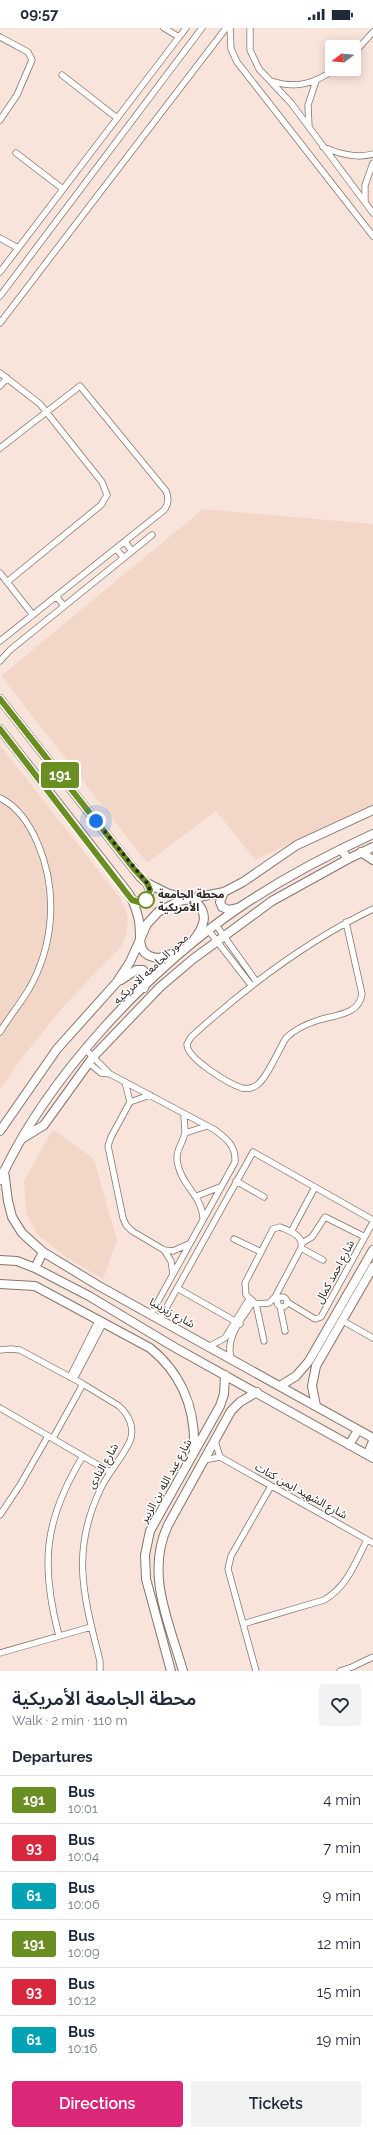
<!DOCTYPE html>
<html lang="en">
<head>
<meta charset="utf-8">
<style>
  body { margin:0; font-family:Raleway,"Noto Sans Arabic",sans-serif; background:#f2f2f3; color:#1f2937; height:100vh; display:flex; flex-direction:column; font-size:15px; white-space:nowrap }
  * { box-sizing:border-box; margin:0 }
  p { font-size:13px; color:#747a83 }
  .icon { flex:none; width:22px; height:22px; fill:none; stroke:currentColor; stroke-width:2; stroke-linecap:round; stroke-linejoin:round }
  .map { position:relative; height:1643px; overflow:hidden }
  .side { display:flex; flex-direction:column; background:#fff; flex:1 }
  .side>* { flex:none }
  .badge { padding:0 8px; border-radius:3px; font-size:14px; line-height:26px }
  .needle { width:26px; rotate:254deg }
  .buttons { position:absolute; left:325px; top:12px; display:grid; gap:8px }
  .buttons a { display:grid; place-items:center; width:36px; height:36px; border-radius:4px; background:#fff; box-shadow:0 2px 10px #0003; font-size:20px }
  .you { position:absolute; width:20px; height:20px; margin:-10px; border:3px solid #fff; border-radius:50%; background:#1a73e8; box-shadow:0 0 0 6px #1a73e833 }
  .map>.badge { position:absolute; translate:-50% -50%; box-shadow:0 0 0 2px #fff }
  h2 { padding:0 12px; font-size:15px; line-height:36px }
  .round { display:grid; place-items:center; flex:none; width:42px; height:42px; border-radius:4px; background:#f2f2f3 }
  .head { display:flex; align-items:center; justify-content:space-between; height:68px; padding:0 12px }
  h1 { font-size:19px; font-weight:600; line-height:30px }
  .action { display:flex; gap:8px; margin-top:auto; padding:8px 12px }
  .action a { flex:1; height:46px; border-radius:4px; background:#db2777; color:#fff; font-size:16px; font-weight:600; line-height:46px; text-align:center }
  .action a+a { background:#f2f2f3; color:#1f2937 }
  ul { padding:0; list-style:none }
  li { display:flex; align-items:center; gap:12px; height:48px; padding:0 12px; border-top:1px solid #e0e1e3 }
  li div { flex:1 }
  li b { display:block; font-size:15px }
  li em { font-style:normal }
  li .badge { min-width:44px; font-weight:700; text-align:center }
  .status { display:flex; justify-content:space-between; align-items:center; height:28px; padding:0 20px; background:#fff; direction:ltr }
  .status svg { height:11px; fill:currentColor }
  .map>svg:first-child { display:block }
  .built { fill:#f2d7c9 }
  .lines { fill:none; stroke-linecap:round; stroke-linejoin:round }
  .street-casing { stroke:#85756b; stroke-width:7 }
  .secondary-casing { stroke:#85756b; stroke-width:10 }
  .primary-casing { stroke:#85756b; stroke-width:10 }
  .street { stroke:#fff; stroke-width:5.5 }
  .secondary { stroke:#fff; stroke-width:8 }
  .primary { stroke:#fff; stroke-width:8 }
  .line-casing { stroke:#fff; stroke-width:9 }
  .line { stroke:#6b8e23; stroke-width:6 }
  .walk { stroke:#2b2420; stroke-width:4; stroke-dasharray:0 7.2 }
  .stop-dot { fill:#fff; stroke:#6b8e23; stroke-width:2 }
  .labels { text-anchor:middle; dominant-baseline:central; stroke-width:3; stroke-linejoin:round; paint-order:stroke }
  .stop-label { font-size:11px; font-weight:bold; fill:#2b2420; stroke:#fff; text-anchor:start }
  .street-label { font-size:11px; fill:#2b2420; stroke:#fff }
</style>
</head>
<body>
<div class="status"><b>09:57</b><svg viewBox="0 0 49 12"><path d="M0 12V9h3v3zM5 12V6h3v6zM10 12V3h3v9zM15 12V0h3v12zM26 1h20v11H26zM47 4h2v5h-2z"/></svg></div>
<div class="map">
<svg width="373" height="1643" viewBox="0 0 373 1643">
  <rect width="100%" height="100%" fill="#f8e4da"/>
  <!-- built -->
  <path class="built" d="M203,481l170,15v280l-118,56 -39,-49 -69,52 -146,-187z
    M0,717l120,153 6,12 2,10 -2,16 -4,9 -60,63 -41,51 -21,30z
    M53,1101l41,30 23,81 -14,39 -36,-21 -29,-23 -12,-22 -2,-32z"/>
  <g class="lines">
    <defs>
      <path id="street" d="M230,0l1,21 6,13 136,174
        M250,0v22l9,19 32,34 82,110
        M0,9l28,15 4,8 -15,35 -17,25
        M179,9l7,-9
        M354,25l19,-21
        M62,47l55,43
        M271,53c25,8 43,3 64,-12
        M309,99l-1,-22 8,-24
        M323,119c16,7 33,12 50,7
        M16,125l47,36
        M365,173v-16l8,-22
        M0,210l18,10
        M0,244l179,-235 -15,-9
        M0,268l202,-268
        M0,295l226,-295
        M0,345l40,31 62,78 5,13 -6,10 -94,77
        M0,358l7,-8
        M0,420l80,-62 86,105c3,7 3,13 -2,19l-164,131
        M125,514l7,9
        M116,521l8,9
        M0,545l33,42
        M56,568l8,10
        M0,633l10,-11 142,-115
        M0,770c19,9 30,27 38,46 20,47 16,101 -9,145 -9,15 -20,28 -29,43
        M346,894l16,72c-3,21 -27,21 -43,26 -13,4 -24,9 -33,18 -7,11 -19,40 -29,47 -4,3 -10,4 -15,3 -13,-4 -56,-30 -55,-44l4,-7c56,-51 114,-95 182,-128
        M216,897l40,56
        M209,903l42,54
        M86,1022l24,24
        M89,1035l12,10 9,1 105,56c12,9 21,16 20,32l-84,152
        M125,1054l5,20
        M150,1067l-20,7 -19,35 -3,9 15,72 3,7 6,6 32,19 9,1 16,-7
        M184,1086c0,6 1,13 1,18 -2,13 -11,18 -7,33 4,21 24,31 25,53
        M185,1105l22,-7
        M236,1153l28,16
        M197,1168l23,-9
        M280,1199c9,4 24,8 21,21l-26,49 -6,6 -13,1 -10,-9 -1,-12 28,-54z
        M291,1204l24,-45
        M234,1211l27,13
        M302,1215l10,-6 13,-20 40,20
        M301,1220l22,12
        M164,1222l7,11 2,13
        M177,1260l63,36
        M277 1274a5 5 0 1 1 10 0a5 5 0 1 1-10 0Z
        M287,1274l28,17 6,-2 52,-95
        M256,1276l8,37
        M280,1278l5,25
        M160,1291l93,-167 120,68
        M343,1293l30,17
        M210,1318l15,-8 24,-39
        M0,1322l11,-1 9,1 63,34 36,22c10,9 16,22 11,35 -8,17 -21,31 -29,47 -31,64 -17,109 -1,173v10
        M231,1330c-6,-21 11,-39 22,-56
        M70,1349l29,-58
        M74,1351l30,-57
        M0,1380l110,64
        M53,1410l30,-54
        M215,1413l5,16
        M204,1432l16,-3 153,86
        M0,1487l20,-30 28,-49
        M243,1596l81,-24c23,-13 31,-37 43,-60
        M59,1608c-19,-72 -15,-116 24,-180
        M0,1625l91,-26
        M256,1643l-28,-102 3,-13 40,-70
        M340,1643l12,-4 21,-10"/>
      <path id="secondary" d="M0,671l140,178 7,6 20,10 29,9c14,13 7,26 -3,39
        M0,701l129,165c5,8 8,18 10,27 3,17 -5,35 20,37l24,-8
        M361,824l12,8
        M132,872l7,2 9,-5 2,-7 -3,-7
        M23,1110l21,-13 49,-68 67,-70 33,-28 79,-58 76,-42 25,-12
        M4,1143l4,30 4,16 10,16 21,19 56,34 274,152
        M0,1232l17,1 18,7 54,28 85,51 199,111
        M35,1240l8,-16
        M0,1256l35,2 115,62c32,26 46,62 44,103
        M280,1358l16,-10 13,-15 64,-111
        M316,1378l-4,-20 4,-20 57,-99
        M349,1417l9,-15
        M368,1426l5,-13
        M171,1643l-25,-92 -1,-24 5,-24 70,-125 4,-12 1,-19
        M183,1643c-14,-49 -38,-97 -15,-146l63,-114 9,-9 17,-10"/>
      <path id="primary" d="M341,821l7,10
        M224,864l-4,10 2,5 7,3 9,-2
        M121,952l15,-10h7l4,6 -3,12
        M0,1103l57,-82 60,-67 13,-20 17,-38 11,-12 21,-11 45,-9 19,-10 54,-37 76,-35
        M0,1152c47,-103 148,-210 240,-273 42,-28 87,-52 133,-73"/>
    </defs>
    <!-- street casing -->
    <use href="#street" class="street-casing"/>
    <!-- secondary casing -->
    <use href="#secondary" class="secondary-casing"/>
    <!-- primary casing -->
    <use href="#primary" class="primary-casing"/>
    <!-- street -->
    <use href="#street" class="street"/>
    <!-- secondary -->
    <use href="#secondary" class="secondary"/>
    <!-- primary -->
    <use href="#primary" class="primary"/>
  </g>
  <g class="lines">
    <defs>
      <path id="line" d="M0,671l134,170 13,14 3,7 -4,10 -7,2 -7,-2 -132,-171"/>
    </defs>
    <!-- line casing -->
    <use href="#line" class="line-casing"/>
    <!-- line -->
    <use href="#line" class="line"/>
    <!-- walk -->
    <path class="walk" d="M96,793l51,62 3,7 -4,10"/>
  </g>
  <!-- markers -->
  <circle class="stop-dot" cx="146" cy="872" r="8"/>
  <g class="labels">
    <!-- stop labels -->
    <g class="stop-label">
      <text x="158" y="866">محطة الجامعة<tspan x="158" dy="13">الأمريكية</tspan></text>
    </g>
    <!-- street labels -->
    <g class="street-label">
      <text transform="translate(151 941) rotate(-43)">محور الجامعه الامريكيه</text>
      <text transform="translate(335 1244) rotate(-62)">شارع احمد كمال</text>
      <text transform="translate(172 1285) rotate(29)">شارع زيزينيا</text>
      <text transform="translate(103 1438) rotate(-60)">شارع النادى</text>
      <text transform="translate(166 1453) rotate(-61)">شارع عبد الله بن الزبير</text>
      <text transform="translate(301 1463) rotate(29)">شارع الشهيد ايمن كتات</text>
    </g>
  </g>
</svg>
<div class="buttons">
<a><svg class="needle" viewBox="-14 -14 28 28"><path d="M0-13l5 13h-10z" fill="#e53935"/><path d="M0 13l5-13h-10z" fill="#747a83"/></svg></a>
</div>
<div class="you" style="left:96px;top:793px"></div>
<b class="badge" style="left:60px;top:747px;background:#6b8e23;color:#fff">191</b>
</div>
<section class="side">
<div class="head"><div><h1>محطة الجامعة الأمريكية</h1><p>Walk · 2 min · 110 m</p></div><a class="round"><svg class="icon" aria-label="heart" viewBox="0 0 24 24"><path d="M12 20l-8-8c-3-5 5-10 8-4 3-6 11-1 8 4z"/></svg></a></div>
<h2>Departures</h2>
<ul>
<li><span class="badge" style="background:#6b8e23;color:#fff">191</span><div><b>Bus</b><p>10:01</p></div><em>4 min</em></li>
<li><span class="badge" style="background:#d7263d;color:#fff">93</span><div><b>Bus</b><p>10:04</p></div><em>7 min</em></li>
<li><span class="badge" style="background:#00a3b4;color:#fff">61</span><div><b>Bus</b><p>10:06</p></div><em>9 min</em></li>
<li><span class="badge" style="background:#6b8e23;color:#fff">191</span><div><b>Bus</b><p>10:09</p></div><em>12 min</em></li>
<li><span class="badge" style="background:#d7263d;color:#fff">93</span><div><b>Bus</b><p>10:12</p></div><em>15 min</em></li>
<li><span class="badge" style="background:#00a3b4;color:#fff">61</span><div><b>Bus</b><p>10:16</p></div><em>19 min</em></li>
</ul>
<div class="action"><a>Directions</a><a>Tickets</a></div>
</section>
</body>
</html>
